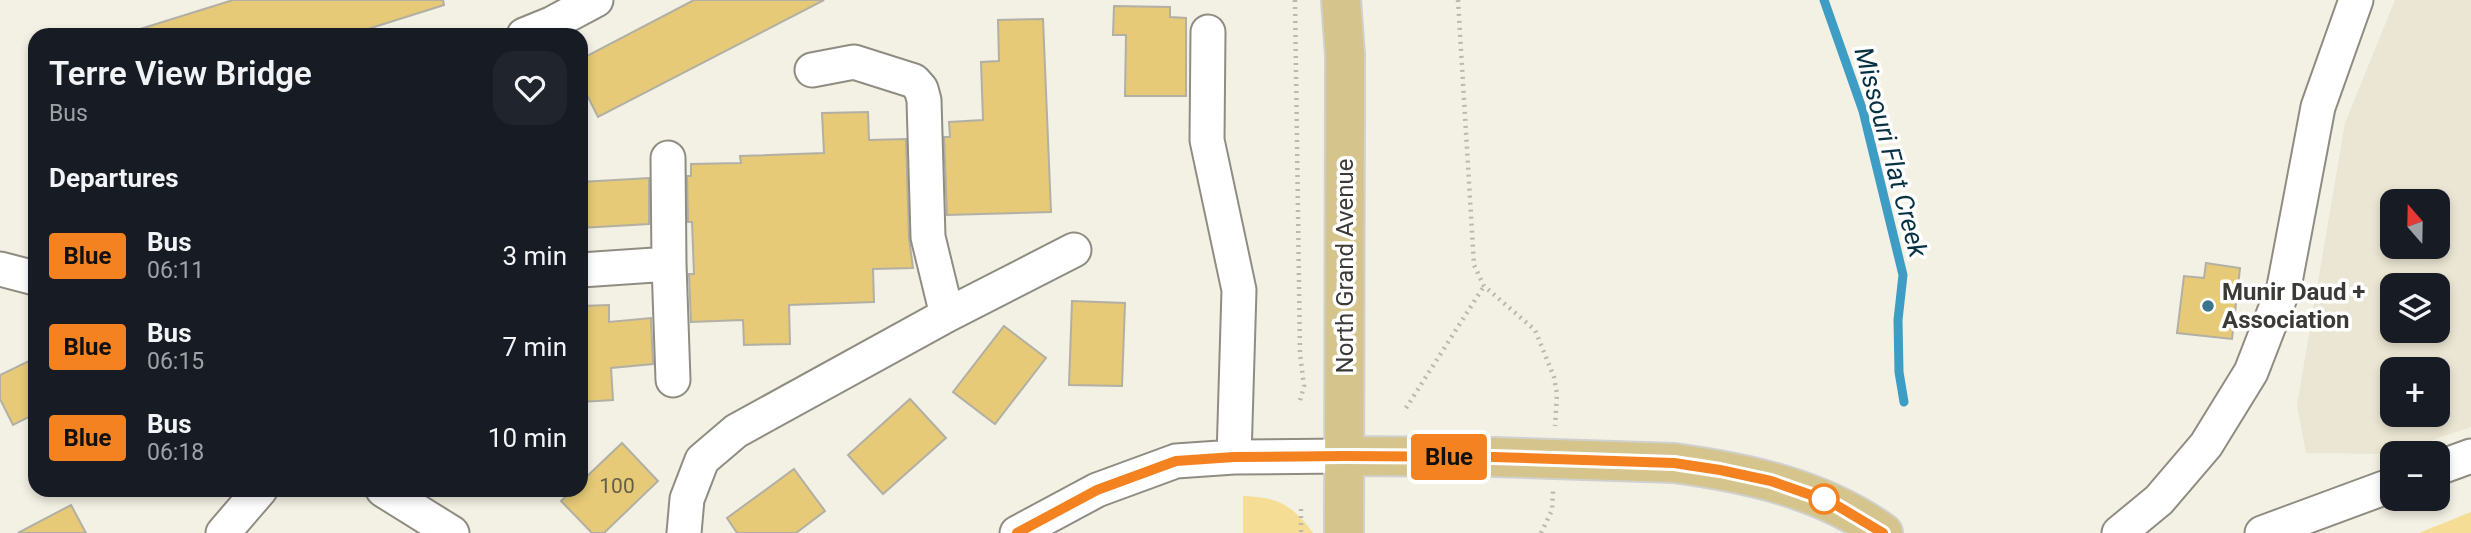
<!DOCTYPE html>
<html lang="en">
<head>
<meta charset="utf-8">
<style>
  body { margin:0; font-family:Roboto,sans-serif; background:#20242c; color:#f1f3f6; height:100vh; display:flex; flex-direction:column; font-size:26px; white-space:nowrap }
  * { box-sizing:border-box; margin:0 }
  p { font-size:23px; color:#9ea1a6 }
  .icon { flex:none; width:38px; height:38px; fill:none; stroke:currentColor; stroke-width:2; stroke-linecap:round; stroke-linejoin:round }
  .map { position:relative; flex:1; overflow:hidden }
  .panel { position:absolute; left:28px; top:28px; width:560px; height:469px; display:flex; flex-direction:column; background:#171b24; border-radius:21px; box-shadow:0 4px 10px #0003 }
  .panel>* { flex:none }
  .badge { padding:0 14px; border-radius:5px; font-size:24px; line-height:46px }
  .needle { width:46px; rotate:340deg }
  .tools { position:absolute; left:2380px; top:189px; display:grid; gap:14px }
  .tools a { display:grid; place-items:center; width:70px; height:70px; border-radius:14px; background:#171b24; box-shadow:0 4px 10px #0003; font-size:35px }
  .map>.badge { position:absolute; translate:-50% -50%; box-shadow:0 0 0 4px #fff }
  h2 { padding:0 21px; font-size:26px; line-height:63px }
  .round { display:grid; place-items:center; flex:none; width:74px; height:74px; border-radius:21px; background:#20242c }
  .head { display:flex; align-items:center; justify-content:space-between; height:119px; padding:0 21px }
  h1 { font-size:33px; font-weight:600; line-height:52px }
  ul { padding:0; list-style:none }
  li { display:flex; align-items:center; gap:21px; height:91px; padding:0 21px }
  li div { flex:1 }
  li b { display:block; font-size:26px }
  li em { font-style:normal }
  li .badge { min-width:77px; font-weight:700; text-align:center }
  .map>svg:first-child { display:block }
  .built { fill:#ebe6d3; fill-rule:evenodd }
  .green { fill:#f6dd96 }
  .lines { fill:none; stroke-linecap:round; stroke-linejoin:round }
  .stream { stroke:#3d9dc5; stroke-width:9 }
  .building { fill:#e6ca77; stroke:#b2afa4; stroke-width:2 }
  .minor-casing { stroke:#908c82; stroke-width:37 }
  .major-casing { stroke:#d0d0cf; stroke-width:42 }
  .path { stroke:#bbb8af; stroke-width:4.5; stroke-dasharray:2 5; stroke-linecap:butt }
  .minor { stroke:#fff; stroke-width:33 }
  .major { stroke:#d5c48c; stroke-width:38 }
  .major-bridge-casing { stroke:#d0d0cf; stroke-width:42; stroke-linecap:butt }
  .major-bridge { stroke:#d5c48c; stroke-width:38 }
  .line-casing { stroke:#fff; stroke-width:16 }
  .line { stroke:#f58220; stroke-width:10 }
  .poi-dot { fill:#3b748d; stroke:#fff; stroke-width:2.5 }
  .stop-dot { fill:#fff; stroke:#f58220; stroke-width:3.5 }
  .labels { text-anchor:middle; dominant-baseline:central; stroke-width:7; stroke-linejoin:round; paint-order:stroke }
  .number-label { font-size:21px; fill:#665e46 }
  .street-label { font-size:24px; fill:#3c3a36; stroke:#fff }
  .poi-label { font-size:24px; font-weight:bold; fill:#3c3a36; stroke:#fff; text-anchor:start }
  .water-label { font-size:26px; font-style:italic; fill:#053142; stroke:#fff }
</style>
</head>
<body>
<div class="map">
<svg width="2471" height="533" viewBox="0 0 2471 533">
  <rect width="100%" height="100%" fill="#f3f0e4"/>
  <!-- built -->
  <path class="built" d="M2395,0h76v427l-79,27 -86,-1 -9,-48 48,-282zM2392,201h46v46h-46zM2392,285h46v46h-46zM2392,369h46v46h-46z"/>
  <!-- green -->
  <path class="green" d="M1243,496c34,1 50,9 70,37h-70z
    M2471,512v21h-52z"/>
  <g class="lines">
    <!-- stream -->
    <path class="stream" d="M1824,0l39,111 40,164 -5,45 1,52 5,30"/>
  </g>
  <!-- building -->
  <path class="building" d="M233,0h210l1,5 -95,30h-211l-1,-5z
    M694,0h130l-226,117 -17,-34v-24z
    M1114,6l56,1v10l16,1v78h-61l1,-61h-13z
    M1043,19l8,193 -104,3 -3,-78h6l-1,-15 34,-2 -2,-58 18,-1 -1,-41z
    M868,112l1,28 37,-1 3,99 4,30 -40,1 1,33 -85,3 1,39 -46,1 -1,-25 -52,2 -2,-48h5l-2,-52h-4l-1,-46h4v-12l50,-1 -1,-7 84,-3 -2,-40z
    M649,178v46l-68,4v-46z
    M2206,263l34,5 -8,71 -55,-6 7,-57 20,2z
    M1072,301l53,2 -3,83 -53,-1z
    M609,305v17l42,-4 2,46 -42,4 2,32 -32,2v-96z
    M1004,326l42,32 -51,66 -42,-32z
    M35,358v56l-22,11 -13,-26v-24z
    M910,399l36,39 -63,56 -35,-39z
    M622,443l36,38 -54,52h-12l-31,-32 12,-11h8v-8z
    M794,469l31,42 -29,22h-59l-10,-15z
    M71,505l15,28h-68z"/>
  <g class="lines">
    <defs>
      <path id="minor" d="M1208,32l-1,108 32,150 -5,167
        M524,35l27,-11 45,-24
        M812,70l42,-8 60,19 7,8 3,11 4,137 19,78
        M668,158l1,106
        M0,269l35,9
        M581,270l88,-6 4,116
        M2438,468l33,-12
        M383,490l69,43
        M223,533l37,-43
        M684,533l3,-34 15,-39 34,-29 211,-116 127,-65
        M1017,533l80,-43 79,-29 58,-4 111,-1
        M2119,533l40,-33 47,-55 45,-73 33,-85 34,-180 38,-107
        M2262,533l130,-48"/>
      <path id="major" d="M1341,0l4,55 -1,478
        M1345,456l148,1
        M1674,463c74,10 148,26 209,70"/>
    </defs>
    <!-- minor casing -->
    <use href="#minor" class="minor-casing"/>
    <!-- major casing -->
    <use href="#major" class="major-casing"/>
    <!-- path -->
    <path class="path" d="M1295,0l5,354 4,32 -5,18
      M1458,0l16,265 10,21 51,44 19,47 3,17 -2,32
      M1406,408l78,-122
      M1301,509v24
      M1541,533l11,-23 1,-19"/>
    <!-- minor -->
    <use href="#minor" class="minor"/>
    <!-- major -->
    <use href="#major" class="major"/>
    <defs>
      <path id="major-bridge" d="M1493,457l181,6"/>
    </defs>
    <!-- major-bridge casing -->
    <use href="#major-bridge" class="major-bridge-casing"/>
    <!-- major-bridge -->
    <use href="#major-bridge" class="major-bridge"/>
  </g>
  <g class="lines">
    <defs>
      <path id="line" d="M1017,533l80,-43 79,-29 58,-4 111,-1 148,1 181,6 46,7 51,11 60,21 52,31"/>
    </defs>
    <!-- line casing -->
    <use href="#line" class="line-casing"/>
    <!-- line -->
    <use href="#line" class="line"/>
  </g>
  <!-- markers -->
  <circle class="poi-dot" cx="2208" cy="306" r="7"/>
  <circle class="stop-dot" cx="1824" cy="499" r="14"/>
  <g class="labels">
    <!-- number labels -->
    <g class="number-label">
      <text x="617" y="486">100</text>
    </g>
    <!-- street labels -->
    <g class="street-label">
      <text transform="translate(1345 266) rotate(-90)">North Grand Avenue</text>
    </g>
    <!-- poi labels -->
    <g class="poi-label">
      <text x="2222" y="292">Munir Daud +<tspan x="2222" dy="28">Association</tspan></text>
    </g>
    <!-- water labels -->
    <g class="water-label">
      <text transform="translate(1891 152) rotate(75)">Missouri Flat Creek</text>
    </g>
  </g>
</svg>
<div class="tools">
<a><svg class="needle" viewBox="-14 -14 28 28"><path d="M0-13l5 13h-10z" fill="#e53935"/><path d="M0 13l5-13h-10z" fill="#9ea1a6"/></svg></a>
<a><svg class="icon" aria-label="layers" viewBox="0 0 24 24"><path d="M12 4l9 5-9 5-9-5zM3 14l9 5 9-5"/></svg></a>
<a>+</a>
<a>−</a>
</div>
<b class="badge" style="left:1449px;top:457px;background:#f58220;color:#111">Blue</b>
<section class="panel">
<div class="head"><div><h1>Terre View Bridge</h1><p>Bus</p></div><a class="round"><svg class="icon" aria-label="heart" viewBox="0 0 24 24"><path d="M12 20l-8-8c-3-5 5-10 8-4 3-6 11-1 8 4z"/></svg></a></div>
<h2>Departures</h2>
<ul>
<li><span class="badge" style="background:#f58220;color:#111">Blue</span><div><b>Bus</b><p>06:11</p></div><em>3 min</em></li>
<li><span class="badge" style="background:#f58220;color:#111">Blue</span><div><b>Bus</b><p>06:15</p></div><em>7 min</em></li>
<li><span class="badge" style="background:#f58220;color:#111">Blue</span><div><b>Bus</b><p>06:18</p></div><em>10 min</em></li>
</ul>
</section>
</div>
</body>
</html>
